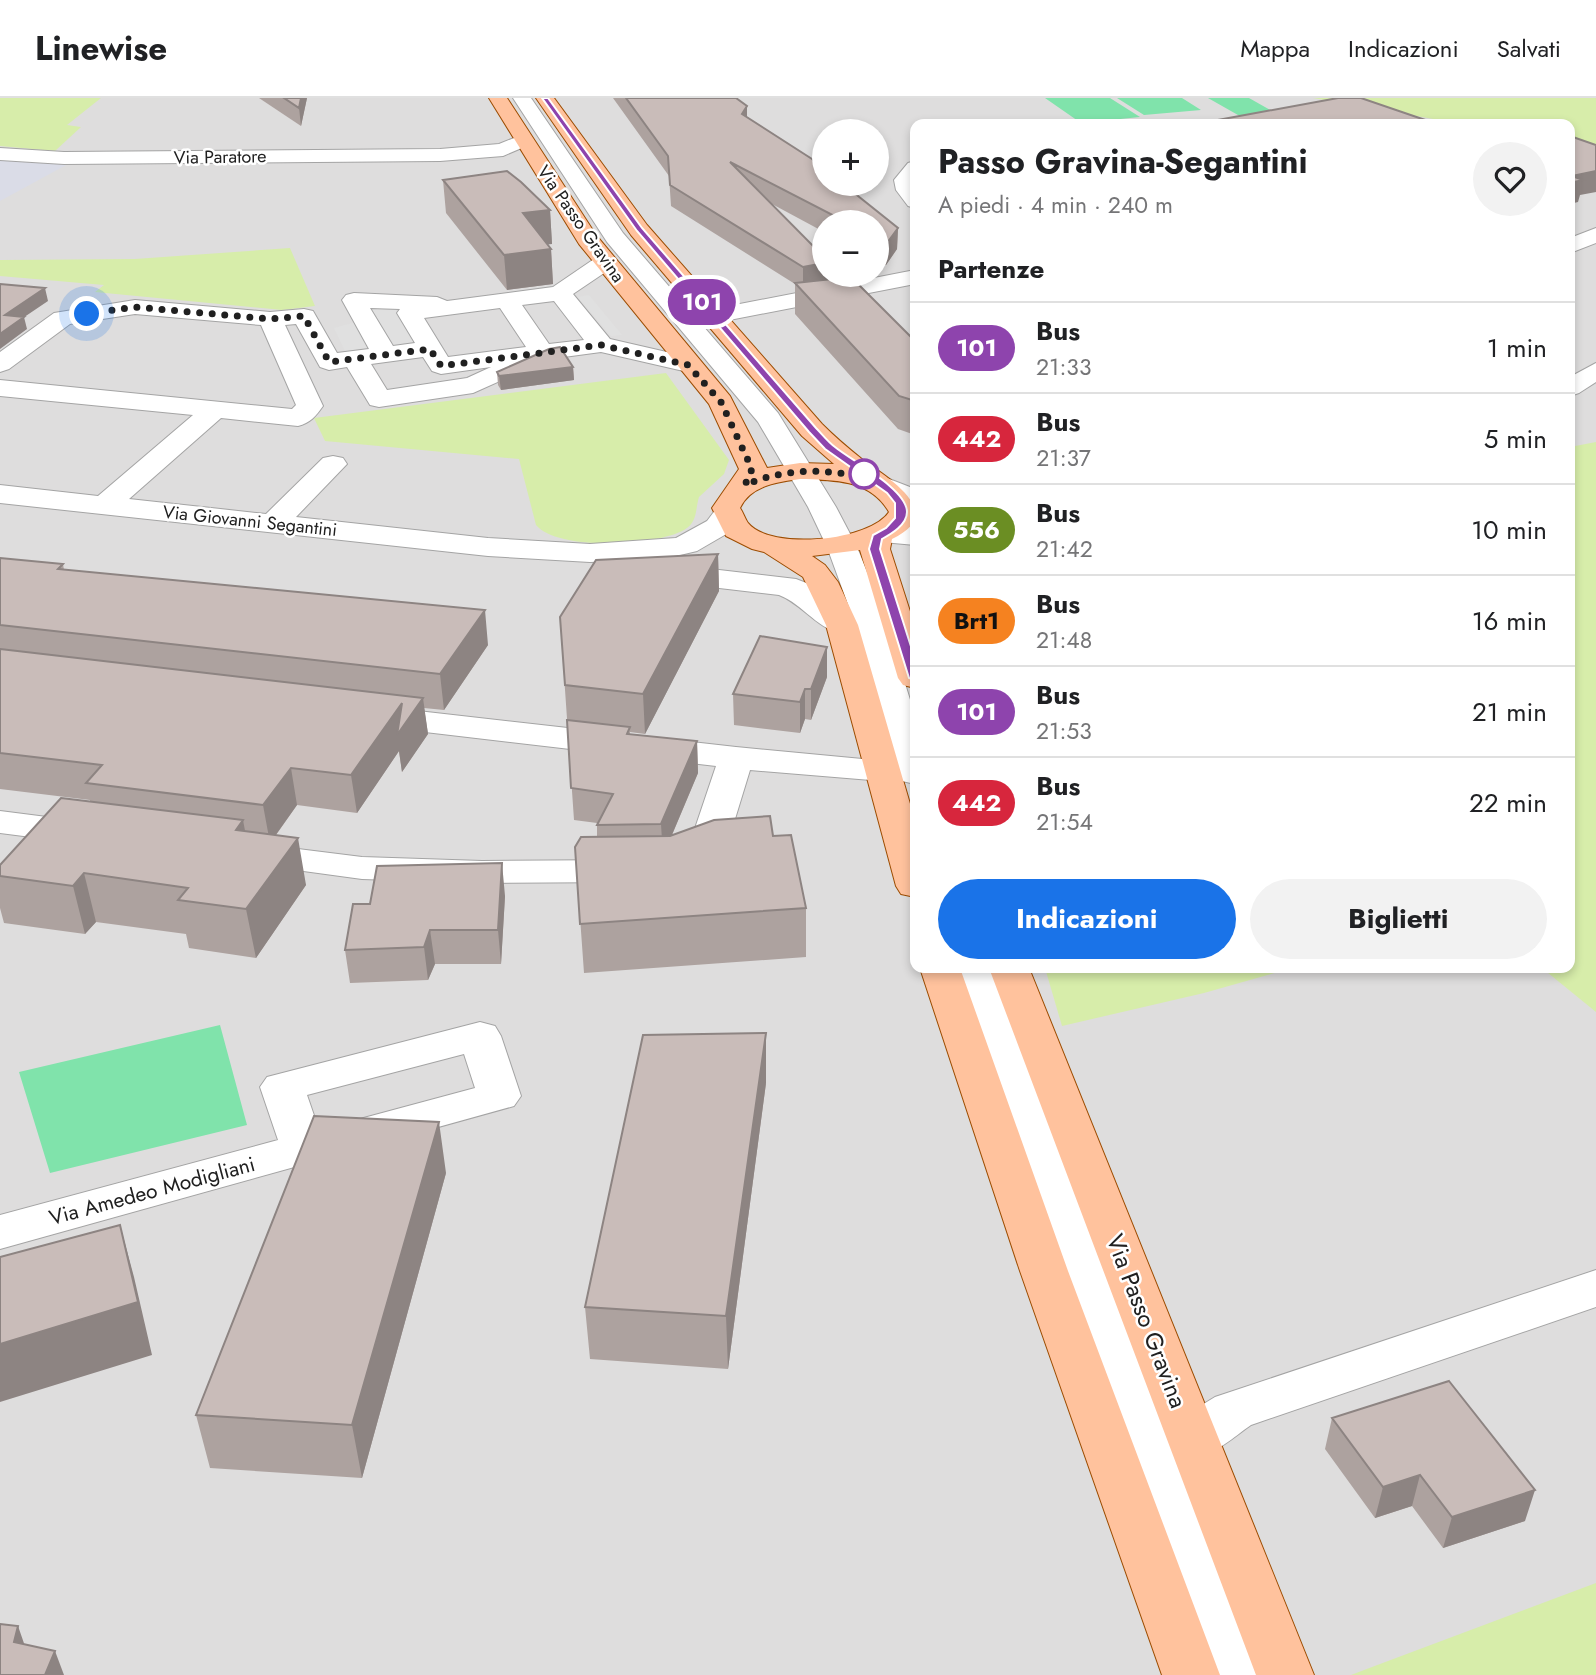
<!DOCTYPE html>
<html lang="it">
<head>
<meta charset="utf-8">
<style>
  body { margin:0; font-family:Jost,sans-serif; background:#f2f2f2; color:#202124; height:100vh; display:flex; flex-direction:column; font-size:26px; white-space:nowrap }
  * { box-sizing:border-box; margin:0 }
  p { font-size:23px; color:#757577 }
  .icon { flex:none; width:38px; height:38px; fill:none; stroke:currentColor; stroke-width:2; stroke-linecap:round; stroke-linejoin:round }
  .map { position:relative; flex:1; overflow:hidden }
  .side { position:absolute; left:910px; top:21px; width:665px; height:854px; display:flex; flex-direction:column; background:#fff; border-radius:14px; box-shadow:0 4px 10px #0003 }
  .side>* { flex:none }
  .badge { padding:0 14px; border-radius:23px; font-size:24px; line-height:46px }
  .controls { position:absolute; left:812px; top:21px; display:grid; gap:14px }
  .controls a { display:grid; place-items:center; width:77px; height:77px; border-radius:50%; background:#fff; box-shadow:0 4px 10px #0003; font-size:35px }
  .you { position:absolute; width:35px; height:35px; margin:-18px; border:5px solid #fff; border-radius:50%; background:#1a73e8; box-shadow:0 0 0 10px #1a73e833 }
  .map>.badge { position:absolute; translate:-50% -50%; box-shadow:0 0 0 4px #fff }
  h2 { padding:0 28px; font-size:26px; line-height:63px }
  .round { display:grid; place-items:center; flex:none; width:74px; height:74px; border-radius:37px; background:#f2f2f2 }
  .summary { display:flex; align-items:center; justify-content:space-between; height:119px; padding:0 28px }
  h1 { font-size:33px; font-weight:700; line-height:52px }
  .action { display:flex; gap:14px; margin-top:auto; padding:14px 28px }
  .action a { flex:1; height:80px; border-radius:42px; background:#1a73e8; color:#fff; font-size:28px; font-weight:700; line-height:80px; text-align:center }
  .action a+a { background:#f2f2f2; color:#202124 }
  ul { padding:0; list-style:none }
  li { display:flex; align-items:center; gap:21px; height:91px; padding:0 28px; border-top:2px solid #e0e0e0 }
  li div { flex:1 }
  li b { display:block; font-size:26px }
  li em { font-style:normal }
  li .badge { min-width:77px; font-weight:700; text-align:center }
  header { display:flex; align-items:center; gap:42px; box-sizing:border-box; height:98px; padding:0 35px; background:#fff; border-bottom:2px solid #e0e0e0 }
  header strong { font-size:33px }
  nav { display:flex; gap:38px; margin-inline-start:auto; font-size:24px }
  .map>svg:first-child { display:block }
  .residential { fill:#dedddd; fill-rule:evenodd }
  .grass { fill:#d7edaa }
  .pitch { fill:#80e3ab }
  .parking { fill:#e0e0e0 }
  .plaza { fill:#dadce7 }
  .lines { fill:none; stroke-linecap:round; stroke-linejoin:round }
  .minor-casing { stroke:#a4a4a4; stroke-width:2 }
  .major-casing { stroke:#9c4c00; stroke-width:2 }
  .minor { fill:#fff; fill-rule:evenodd }
  .major { fill:#ffc29d; fill-rule:evenodd }
  .wall { fill:#ada29f }
  .shaded-wall { fill:#8d8482 }
  .building { fill:#c9bcb9; stroke:#8d8482; stroke-width:2 }
  .line { fill:#8e44ad; stroke:#fff; stroke-width:2 }
  .walk { stroke:#202020; stroke-width:7; stroke-dasharray:0 12.6 }
  .stop-dot { fill:#fff; stroke:#8e44ad; stroke-width:3.5 }
  .labels { text-anchor:middle; dominant-baseline:central; stroke-width:5; stroke-linejoin:round; paint-order:stroke }
  .far-street-label { font-size:18px; fill:#202020; stroke:#fff }
  .street-label { font-size:21px; fill:#202020; stroke:#fff }
  .near-street-label { font-size:24px; fill:#202020; stroke:#fff }
</style>
</head>
<body>
<header>
<strong>Linewise</strong>
<nav><a>Mappa</a><a>Indicazioni</a><a>Salvati</a></nav>
</header>
<div class="map">
<svg width="1596" height="1577" viewBox="0 0 1596 1577">
  <rect width="100%" height="100%" fill="#f1ebe6"/>
  <!-- residential -->
  <path class="residential" d="M0,0h1596v1577h-1596zM915,26h655v844h-655zM824,33h53v53h-53zM824,124h53v53h-53z"/>
  <!-- grass -->
  <path class="grass" d="M0,0h101l-34,27 14,2 -26,24 -55,-5z
    M1313,0h283v50l-26,-5v-19h-108z
    M290,150l25,58 -33,4 -187,-18 9,-7 -104,-9v-16l135,-1z
    M666,275l63,87 -5,14 -25,23c-4,13 -1,25 -15,33 -28,16 -127,21 -148,-5l-17,-66 -194,-18 -11,-23z
    M1596,344v570l-54,-44h28v-521z
    M1045,870h247l-88,25 -142,33z
    M1596,1485v92h-245l21,-8z"/>
  <!-- pitch -->
  <path class="pitch" d="M1045,0h65l30,19 -59,6z
    M1117,0h65l19,12 -57,5z
    M1208,0h41l32,18 -36,3z
    M220,927l27,100 -197,48 -31,-101z"/>
  <!-- parking -->
  <path class="parking" d="M589,197l33,40 -11,1 -33,-39z
    M369,207h24l23,41 -24,3z
    M356,224l13,25 -23,6 -12,-25z"/>
  <!-- plaza -->
  <path class="plaza" d="M0,56l79,4 -79,43z"/>
  <g class="lines">
    <defs>
      <path id="minor" d="M513,0h18l92,135 155,180 58,94 21,40 26,65 32,104v68l-13,-3 -4,-7 -2,4 -13,3 -133,-11 -26,85c-11,16 -29,19 -46,15l-6,-8 6,-8 10,-5 28,-83 -342,-40 -12,-3 -5,-7 5,-7 12,-3 362,41 158,15 -38,-134 -3,4c-30,7 -47,-27 -74,-37l-111,-13 -11,-3 -4,-6 4,-6 11,-3 128,15 18,7 39,32 -26,-71 -19,-40 -50,-85 -151,-180z
        M524,36l10,6 -3,4 -28,12 -63,5 -376,3 -64,-4v-12l64,4 376,-3 59,-5z
        M915,63v47l-7,-2 -12,-16 -2,-10 14,-17z
        M1596,130v15l-26,10v-15z
        M605,157l8,2 3,5 -3,5 -40,27 37,45 87,20 4,5 -4,5 -9,3 -87,-20 -52,7 -76,34 -94,14 -9,-2 -23,-38 -18,3 -9,-3 -24,-43 -11,1 38,81c-7,10 -13,17 -25,20l-77,-8 -92,81 137,15 57,-56 10,-2 10,2 4,6 -51,53 192,21 102,6 86,-6 31,-17 9,-12 10,-3 10,3 5,6 -13,18 -31,18 -34,8 -73,3 -102,-6 -488,-53v-18l98,11 95,-81 -193,-19v-16l292,29 4,-4 -35,-80 -126,-11 -65,10 -61,45 -9,3v-20l54,-39 81,-13 135,12 34,-3 9,2 24,42 32,-4 -27,-49 4,-5 8,-2 83,4 10,4 106,-14 44,-30zM554,203l30,39 -35,4 -27,-39zM370,210l30,1 -3,4 18,30 -22,3zM500,210l26,39 -78,10 -24,-39zM423,259l9,14 9,3 50,-7 -24,11 -80,12 -16,-26z
        M915,172v14l-201,39 -9,-2 -3,-5 3,-5 9,-2z
        M1596,265v19l-17,11 -9,3v-19z
        M884,379l31,12v19l-41,-16 -4,-6 4,-6z
        M882,428l33,1v18l-43,-4 -5,-6 5,-6z
        M0,713l86,11 13,3 6,8 -6,8 -13,3 -86,-11z
        M250,745l112,14 120,4 148,-1 13,3 6,8 -6,8 -13,3 -148,1 -120,-4 -125,-17 -6,-8 6,-8z
        M954,870h40l178,459 2,-5 41,-25 381,-127v37l-345,118c-19,13 -44,38 -68,30l85,220h-58z
        M480,924l15,4 6,10 20,60 -7,10 -514,143v-34l278,-75 -18,-53 7,-10zM464,956l11,34 -156,42 -12,-35z"/>
      <path id="major" d="M489,0h18l89,137 134,161 37,72 33,-5 34,1 -32,-28 -171,-201 -95,-137h18l93,127 175,199c13,13 26,24 41,36 26,19 85,53 29,79l-2,10 25,78v61l-12,-3 -5,-7 -38,-128 -48,6 13,9 13,17 20,43 57,196v76l-14,-3 -5,-8 -70,-261 -23,-48 -39,-25 -12,-3 -26,-13 -14,-28 27,-39 -30,-65 -130,-160zM800,381c34,1 70,0 89,33 -19,29 -118,39 -141,11 -3,-4 -5,-11 -8,-15 11,-23 38,-26 60,-29z
        M920,870h40l108,303 152,404h-58l-142,-404z
        M989,870h40l285,707h-58z"/>
    </defs>
    <!-- minor casing -->
    <use href="#minor" class="minor-casing"/>
    <!-- major casing -->
    <use href="#major" class="major-casing"/>
    <!-- minor -->
    <use href="#minor" class="minor"/>
    <!-- major -->
    <use href="#major" class="major"/>
  </g>
  <!-- wall -->
  <path class="wall" d="M259,0h48l-6,28z
    M613,0h123l11,19 151,111 -1,21 -11,16 -9,-5v-38h-53v10l-52,-28 56,75 87,62v94l-17,-6 -103,-115v-30l-124,-78 -2,-30z
    M443,82l107,30 2,34h-5l4,5 2,35 -46,6 -61,-77z
    M573,269l1,13 -73,10 -3,-5 -1,-13z
    M718,456l1,37 -74,143 -15,-2v2l67,7 1,32 -26,62 101,1 33,72v49l-222,16 -9,-126 22,-10v-14l-23,-3 -14,-203z
    M0,460l63,6 1,6 424,75 -44,65 -20,-2 4,26 -26,38 -3,-21 -42,62 -60,-8 -21,30 30,50 -50,73 -67,-10 -3,-14 -90,-12 -11,12 -81,-11 -4,-15v-43l90,-63v-2l-90,-11z
    M827,549v30l-16,43 -6,-1 -5,14 -66,-8 -1,-31z
    M505,798l-4,68h-66l-7,16 -78,3 -5,-33 25,-46z
    M766,985l-38,286 -138,-10 -5,-52z
    M446,1075l-84,305 -152,-10 -14,-53z
    M1332,1320l193,103 -82,27 -31,-42 -37,12 -50,-69z"/>
  <!-- shaded-wall -->
  <path class="shaded-wall" d="M301,0h6l-6,28 -2,-18z
    M747,8v20l-5,-12z
    M1596,73v21l-16,3 -2,7 -8,2v-21l2,-7z
    M550,112l2,34 -27,3 -2,-34z
    M898,130l-1,21 -11,16 1,-22z
    M551,151l2,35 -46,6 -3,-35z
    M824,165v12h5l-1,9 -25,5v-22z
    M45,190l3,13 -40,27 -3,-13z
    M24,219l3,12 -27,20v-15z
    M573,269l1,13 -73,10 -2,-14z
    M718,456l1,37 -74,143 -2,-40z
    M485,512l3,35 -44,65 -4,-36z
    M827,549v30l-16,43v-31z
    M805,591v30l-5,14v-31z
    M423,600l5,36 -26,38 -3,-21 -42,62 -6,-38 51,-72z
    M697,643l1,32 -35,83 -2,-32z
    M291,670l6,37 -27,38 -7,-38z
    M243,722l9,48 -16,-38z
    M298,740l8,47 -50,73 -10,-49z
    M502,765l3,33 -4,68 -3,-34z
    M84,775l12,49 -11,12 -12,-48z
    M430,832l5,34 -7,16 -4,-33z
    M766,935v50l-38,286 -2,-53z
    M439,1024l7,51 -84,305 -10,-53z
    M120,1127l14,52 18,78 -152,47v-58z
    M1420,1377l-8,31 -37,12 8,-31z
    M1535,1392l-10,31 -82,27 9,-31z
    M18,1528l17,49 -21,-33z
    M55,1553l9,24h-19z"/>
  <!-- building -->
  <path class="building" d="M284,0h17l-2,10z
    M626,0h110l11,8 -5,8 70,45 12,10v15h19l55,44 -11,15 -10,-5v-16h-31l-116,-60 94,95v6l-21,4 -133,-82 -2,-29z
    M1338,0h23l76,26h-241z
    M1570,38l26,9v26l-24,5 11,4 -13,3z
    M507,73l14,11 29,28 -27,3 28,36 -47,6 -61,-75z
    M851,179l64,64v60l-16,-5 -104,-113z
    M0,186l45,4 -40,27 19,2 -24,17z
    M560,249l13,20 -74,9 -2,-4 52,-23z
    M718,456l-75,140 -78,-9 -5,-68 36,-57z
    M0,460l63,6 -5,5 427,41 -45,64 -440,-49z
    M760,538l67,11 -16,42h-6l-5,13 -67,-8z
    M0,551l423,49 -26,37 5,-32 -51,72 -60,-7 -28,37 -177,-22 16,-18 -102,-12z
    M567,622l63,7 -3,7 70,7 -36,83 -64,1 16,-31 -42,-6z
    M61,700l182,22 -7,10 62,8 -52,71 -68,-9 10,-12 -104,-15 -11,13 -73,-10v-11z
    M770,718l3,20 18,-1 15,73 -226,16 -5,-77 6,-10 89,-1 44,-16z
    M502,765l-4,67h-68l-6,17 -79,3 8,-46h17l7,-38z
    M766,935l-40,283 -141,-9 58,-272z
    M314,1018l125,6 -87,303 -156,-10z
    M120,1127l18,77 -138,42v-87z
    M1449,1283l86,109 -83,27 -32,-42 -37,12 -51,-69z
    M0,1526l18,2 -4,16 41,9 -10,24h-45z"/>
  <!-- line -->
  <path class="line" d="M542,0h6l94,130 174,200c6,6 12,14 19,19 17,14 72,42 72,65 0,13 -16,22 -25,27l-2,10 41,129 -2,3 -10,-3 -40,-129 4,-14 13,-7 9,-10v-15l-8,-10 -62,-44 -16,-17 -172,-201z"/>
  <g class="lines">
    <!-- walk -->
    <path class="walk" d="M87,216l48,-7 135,12 34,-3 25,46 101,-13 11,17 160,-21 87,20 33,37 31,67 -7,16c37,-16 77,-17 117,-8l2,-3"/>
  </g>
  <!-- markers -->
  <circle class="stop-dot" cx="864" cy="376" r="14"/>
  <g class="labels">
    <!-- far-street labels -->
    <g class="far-street-label">
      <text transform="translate(220 59) rotate(-1)">Via Paratore</text>
      <text transform="translate(581 126) rotate(55)">Via Passo Gravina</text>
      <text transform="translate(250 423) rotate(6)">Via Giovanni Segantini</text>
    </g>
    <!-- street labels -->
    <g class="street-label">
      <text transform="translate(152 1093) rotate(-15)">Via Amedeo Modigliani</text>
    </g>
    <!-- near-street labels -->
    <g class="near-street-label">
      <text transform="translate(1147 1223) rotate(69)">Via Passo Gravina</text>
    </g>
  </g>
</svg>
<div class="controls">
<a>+</a>
<a>−</a>
</div>
<div class="you" style="left:87px;top:216px"></div>
<b class="badge" style="left:702px;top:204px;background:#8e44ad;color:#fff">101</b>
<section class="side">
<div class="summary"><div><h1>Passo Gravina-Segantini</h1><p>A piedi · 4 min · 240 m</p></div><a class="round"><svg class="icon" aria-label="heart" viewBox="0 0 24 24"><path d="M12 20l-8-8c-3-5 5-10 8-4 3-6 11-1 8 4z"/></svg></a></div>
<h2>Partenze</h2>
<ul>
<li><span class="badge" style="background:#8e44ad;color:#fff">101</span><div><b>Bus</b><p>21:33</p></div><em>1 min</em></li>
<li><span class="badge" style="background:#d7263d;color:#fff">442</span><div><b>Bus</b><p>21:37</p></div><em>5 min</em></li>
<li><span class="badge" style="background:#6b8e23;color:#fff">556</span><div><b>Bus</b><p>21:42</p></div><em>10 min</em></li>
<li><span class="badge" style="background:#f58220;color:#111">Brt1</span><div><b>Bus</b><p>21:48</p></div><em>16 min</em></li>
<li><span class="badge" style="background:#8e44ad;color:#fff">101</span><div><b>Bus</b><p>21:53</p></div><em>21 min</em></li>
<li><span class="badge" style="background:#d7263d;color:#fff">442</span><div><b>Bus</b><p>21:54</p></div><em>22 min</em></li>
</ul>
<div class="action"><a>Indicazioni</a><a>Biglietti</a></div>
</section>
</div>
</body>
</html>
